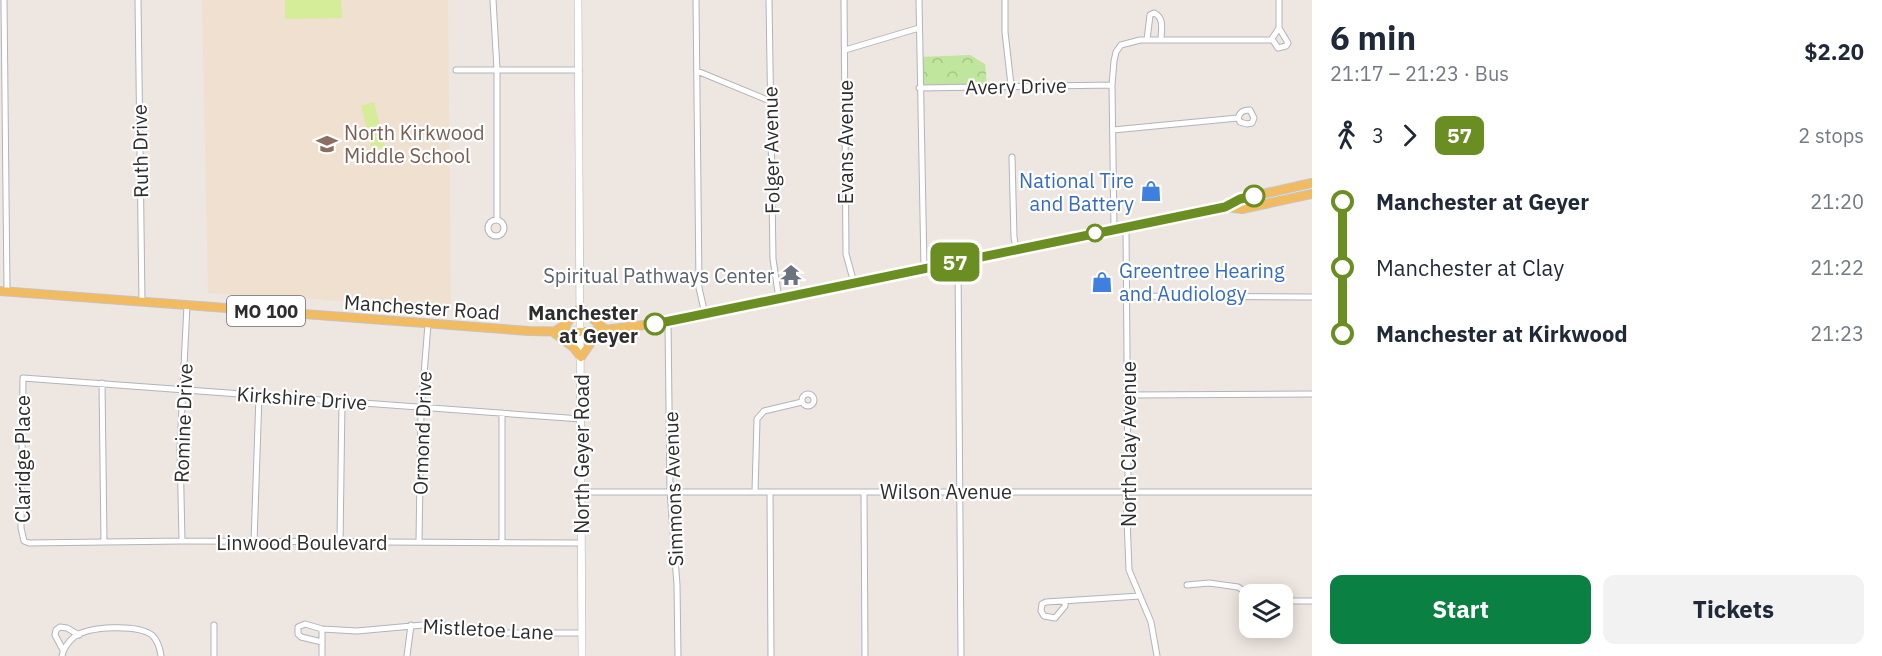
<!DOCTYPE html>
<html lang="en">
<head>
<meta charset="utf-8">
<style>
  body { margin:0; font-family:"IBM Plex Sans",sans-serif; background:#f2f2f3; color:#1f2937; height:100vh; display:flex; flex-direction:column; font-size:22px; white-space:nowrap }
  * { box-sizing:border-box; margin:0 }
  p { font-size:20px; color:#747a83 }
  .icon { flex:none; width:33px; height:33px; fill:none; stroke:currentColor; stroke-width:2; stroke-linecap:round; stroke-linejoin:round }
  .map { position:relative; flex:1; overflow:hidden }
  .panel { display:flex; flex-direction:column; background:#fff; width:570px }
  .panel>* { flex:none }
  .badge { padding:0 12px; border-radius:9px; font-size:21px; line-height:39px }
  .fabs { position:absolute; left:1239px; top:584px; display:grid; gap:12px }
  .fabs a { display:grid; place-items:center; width:54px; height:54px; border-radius:12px; background:#fff; box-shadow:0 3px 15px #0003; font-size:30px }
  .map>.badge { position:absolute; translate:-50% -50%; box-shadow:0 0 0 3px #fff }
  .legs { display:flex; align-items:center; gap:9px; height:66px; padding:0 18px; font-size:20px }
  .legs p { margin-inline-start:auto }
  .headline { display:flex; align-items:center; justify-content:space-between; height:102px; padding:0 18px }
  h1 { font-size:33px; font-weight:800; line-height:45px }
  .button { display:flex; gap:12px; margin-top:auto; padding:12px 18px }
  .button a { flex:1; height:69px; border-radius:12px; background:#0b8043; color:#fff; font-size:24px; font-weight:800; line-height:69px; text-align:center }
  .button a+a { background:#f2f2f3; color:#1f2937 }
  ul { padding:0 18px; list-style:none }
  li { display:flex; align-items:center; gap:21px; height:66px; font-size:22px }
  li i { display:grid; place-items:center; width:9px; height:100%; margin:0 8px; background:currentColor }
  li i::after { content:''; width:15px; height:15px; margin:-8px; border:4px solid; border-radius:50%; background:#fff }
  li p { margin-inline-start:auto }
  li:first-child i { background:linear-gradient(#0000 50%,currentColor 0) }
  li:last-child i { background:linear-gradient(currentColor 50%,#0000 0) }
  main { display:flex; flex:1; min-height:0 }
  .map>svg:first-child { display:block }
  .education { fill:#f0e0cf }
  .park { fill:url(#park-crowns) }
  .pitch { fill:#d5ec98 }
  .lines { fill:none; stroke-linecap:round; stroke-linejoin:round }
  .minor-casing { stroke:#b0b4bd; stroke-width:7 }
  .tertiary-casing { stroke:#b0b4bd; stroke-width:8 }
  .primary-casing { stroke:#c4c4c4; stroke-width:10 }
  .minor { stroke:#fff; stroke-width:5 }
  .tertiary { stroke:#fff; stroke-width:7 }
  .primary { stroke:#f3bb60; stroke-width:8 }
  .line-1-casing { stroke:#fff; stroke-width:14 }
  .line-1 { stroke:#6b8e23; stroke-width:9 }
  .stop-1-dot { fill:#fff; stroke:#6b8e23; stroke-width:3 }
  .labels { text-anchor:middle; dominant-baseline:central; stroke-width:4.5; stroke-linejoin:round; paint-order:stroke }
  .shield { fill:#fff; stroke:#6c6c6c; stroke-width:1.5 }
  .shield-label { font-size:18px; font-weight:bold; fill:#2d2d2d }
  .street-label { font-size:20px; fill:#2d2d2d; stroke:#fff }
  .education-label { font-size:20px; fill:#785e54; stroke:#fff; text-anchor:start }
  .shop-label { font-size:20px; fill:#366cbe; stroke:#fff; text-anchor:end }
  .worship-label { font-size:20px; fill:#5b616d; stroke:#fff; text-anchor:end }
  .stop-label { font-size:20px; font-weight:bold; fill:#2d2d2d; stroke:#fff; text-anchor:end }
</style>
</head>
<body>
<main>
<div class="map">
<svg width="1312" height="656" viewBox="0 0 1312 656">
  <defs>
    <pattern id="park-crowns" width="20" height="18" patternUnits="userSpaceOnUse" patternTransform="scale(1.5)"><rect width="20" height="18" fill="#c0e59c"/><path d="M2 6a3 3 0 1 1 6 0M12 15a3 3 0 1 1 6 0" fill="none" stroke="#a5c587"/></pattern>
  </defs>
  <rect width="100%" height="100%" fill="#eee6e0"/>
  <!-- education -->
  <path class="education" d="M202,0h246l3,310 -140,-11 -103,-6z"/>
  <!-- park -->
  <path class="park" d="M970,55l15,9 2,21 -66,1v-29z"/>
  <!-- pitch -->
  <path class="pitch" d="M285,0h56l1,18 -57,1z
    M374,102l11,44 -13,3 -11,-43z"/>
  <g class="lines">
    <defs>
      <path id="minor" d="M4,0l3,291
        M138,0l4,301
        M493,0l4,69v150
        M696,0l3,288 6,26
        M769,0l4,259 6,40
        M844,0l2,254 8,29
        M919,0l5,269
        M1005,0v32l6,53
        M1272,39l6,9 8,-2 2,-3 -9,-15
        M1147,40l3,-25 4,-2c11,5 7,17 7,27
        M845,50l74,-22
        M456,70h123
        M697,71l73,30
        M919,88l193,-3
        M1113,130l125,-12c2,-6 5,-8 12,-8l4,8 -2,5 -5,1 -7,-2 -2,-4
        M1012,157l2,80 2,13
        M488 228a8 8 0 1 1 16 0a8 8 0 1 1-16 0Z
        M1126,227l2,259 -2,6 3,78 22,52 6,34
        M1114,229l-2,-144 2,-24 2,-9 5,-7 19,-5h131l8,-12v-28
        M958,262l3,394
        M1127,296l185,1
        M668,322l2,169 7,94 1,71
        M102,383l2,159
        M802 400a6 6 0 1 1 12 0a6 6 0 1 1-12 0Z
        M1128,395l184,-1
        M581,419l-558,-41 -2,150 3,13 5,2 153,-2 399,2
        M581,492h731
        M755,492l2,-73 7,-8 38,-9
        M770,492l1,164
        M864,492l1,164
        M182,541l-2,-93 7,-143
        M254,542l5,-147
        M340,542l2,-141
        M419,542l2,-130 7,-88
        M502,543v-130
        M1187,585l22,-2 29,4 12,8
        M1065,601v5l-10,12 -11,-2 -3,-5 1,-7 4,-2 94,-6
        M1282,601h30
        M214,625v31
        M322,642l-21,-5 -3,-3v-7l7,-3 17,5 35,2 77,-7 73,9h75
        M63,650l-8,-15 1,-5 4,-3 7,1 12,7
        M62,656c1,-7 7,-15 12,-19 15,-11 63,-13 78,-2 6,6 8,13 9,21
        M322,656v-27
        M407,656l4,-31"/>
      <path id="tertiary" d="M578,0l4,656"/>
      <path id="primary" d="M1225,207l15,-8 72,-16
        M0,291l529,40 59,1 80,-10 517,-107 40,-8 17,2 70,-15
        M553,332l20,15 8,10 11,-16 13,-11
        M554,332l12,-8 14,-16 26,22"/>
    </defs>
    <!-- minor casing -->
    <use href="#minor" class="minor-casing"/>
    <!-- tertiary casing -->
    <use href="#tertiary" class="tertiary-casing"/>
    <!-- primary casing -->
    <use href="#primary" class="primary-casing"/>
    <!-- minor -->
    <use href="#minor" class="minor"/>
    <!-- tertiary -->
    <use href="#tertiary" class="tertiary"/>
    <!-- primary -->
    <use href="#primary" class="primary"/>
  </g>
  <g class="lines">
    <defs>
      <path id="line-1" d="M655,324l570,-117 15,-8 14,-3"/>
    </defs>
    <!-- line-1 casing -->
    <use href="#line-1" class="line-1-casing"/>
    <!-- line-1 -->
    <use href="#line-1" class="line-1"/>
  </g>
  <!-- icons -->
  <defs>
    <symbol id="school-bare" viewBox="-9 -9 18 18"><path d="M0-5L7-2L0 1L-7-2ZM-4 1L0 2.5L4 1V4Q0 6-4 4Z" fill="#8d6e63" stroke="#fff" stroke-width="2.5" paint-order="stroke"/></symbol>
    <symbol id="shop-bare" viewBox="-9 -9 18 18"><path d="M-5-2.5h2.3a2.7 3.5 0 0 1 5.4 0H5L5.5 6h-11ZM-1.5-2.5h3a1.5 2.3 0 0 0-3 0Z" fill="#3f7fe0" stroke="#fff" stroke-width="2.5" paint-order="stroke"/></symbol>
    <symbol id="temple-bare" viewBox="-9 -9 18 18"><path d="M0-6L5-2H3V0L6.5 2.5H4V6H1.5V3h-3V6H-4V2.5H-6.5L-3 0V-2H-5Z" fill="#6b7280" stroke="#fff" stroke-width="2.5" paint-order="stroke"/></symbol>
  </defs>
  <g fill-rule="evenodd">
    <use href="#school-bare" x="312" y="129" width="30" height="30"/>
    <use href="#shop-bare" x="1136" y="176" width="30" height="30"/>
    <use href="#temple-bare" x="776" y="260" width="30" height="30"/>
    <use href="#shop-bare" x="1087" y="267" width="30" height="30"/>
  </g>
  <!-- markers -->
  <g class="stop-1-dot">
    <circle cx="1254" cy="196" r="10"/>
    <circle cx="1095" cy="233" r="8"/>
    <circle cx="655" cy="324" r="10"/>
  </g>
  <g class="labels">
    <!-- shield labels -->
    <rect class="shield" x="227" y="296" width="78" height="30" rx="4.5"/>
    <g class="shield-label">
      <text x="266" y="311">MO 100</text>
    </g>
    <!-- street labels -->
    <g class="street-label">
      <text transform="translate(1016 86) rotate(-1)">Avery Drive</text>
      <text transform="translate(845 142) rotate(-90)">Evans Avenue</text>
      <text transform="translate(771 150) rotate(-91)">Folger Avenue</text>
      <text transform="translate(140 151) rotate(-91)">Ruth Drive</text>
      <text transform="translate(422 307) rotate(4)">Manchester Road</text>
      <text transform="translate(302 398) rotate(4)">Kirkshire Drive</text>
      <text transform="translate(183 423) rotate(-88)">Romine Drive</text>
      <text transform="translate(422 433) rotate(-88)">Ormond Drive</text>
      <text transform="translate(1128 444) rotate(-90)">North Clay Avenue</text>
      <text transform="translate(581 454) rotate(-90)">North Geyer Road</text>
      <text transform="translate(22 459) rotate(-90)">Claridge Place</text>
      <text transform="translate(673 489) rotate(-92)">Simmons Avenue</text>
      <text x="946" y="491">Wilson Avenue</text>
      <text x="302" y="542">Linwood Boulevard</text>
      <text transform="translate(488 629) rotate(3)">Mistletoe Lane</text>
    </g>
    <!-- education labels -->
    <g class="education-label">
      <text x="344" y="132">North Kirkwood<tspan x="344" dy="23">Middle School</tspan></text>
    </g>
    <!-- shop labels -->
    <g class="shop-label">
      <text x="1134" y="180">National Tire<tspan x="1134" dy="23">and Battery</tspan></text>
      <text x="1119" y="270" text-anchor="start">Greentree Hearing<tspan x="1119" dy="23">and Audiology</tspan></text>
    </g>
    <!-- worship labels -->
    <g class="worship-label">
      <text x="774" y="275">Spiritual Pathways Center</text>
    </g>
    <!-- stop labels -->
    <g class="stop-label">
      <text x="638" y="312">Manchester<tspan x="638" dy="23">at Geyer</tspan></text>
    </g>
  </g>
</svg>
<div class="fabs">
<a><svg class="icon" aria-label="layers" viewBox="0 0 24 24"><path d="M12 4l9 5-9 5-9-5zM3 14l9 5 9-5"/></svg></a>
</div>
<b class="badge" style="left:955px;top:262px;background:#6b8e23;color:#fff">57</b>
</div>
<section class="panel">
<div class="headline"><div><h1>6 min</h1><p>21:17 – 21:23 · Bus</p></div><b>$2.20</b></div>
<div class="legs"><svg class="icon" aria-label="walk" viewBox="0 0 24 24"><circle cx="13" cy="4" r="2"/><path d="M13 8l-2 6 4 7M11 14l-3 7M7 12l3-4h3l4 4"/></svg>3<svg class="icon" aria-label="forward" viewBox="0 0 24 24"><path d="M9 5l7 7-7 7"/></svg><b class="badge" style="background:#6b8e23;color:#fff">57</b><p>2 stops</p></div>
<ul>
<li><i style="color:#6b8e23"></i><b>Manchester at Geyer</b><p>21:20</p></li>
<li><i style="color:#6b8e23"></i><span>Manchester at Clay</span><p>21:22</p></li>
<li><i style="color:#6b8e23"></i><b>Manchester at Kirkwood</b><p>21:23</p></li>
</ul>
<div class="button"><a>Start</a><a>Tickets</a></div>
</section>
</main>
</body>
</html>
